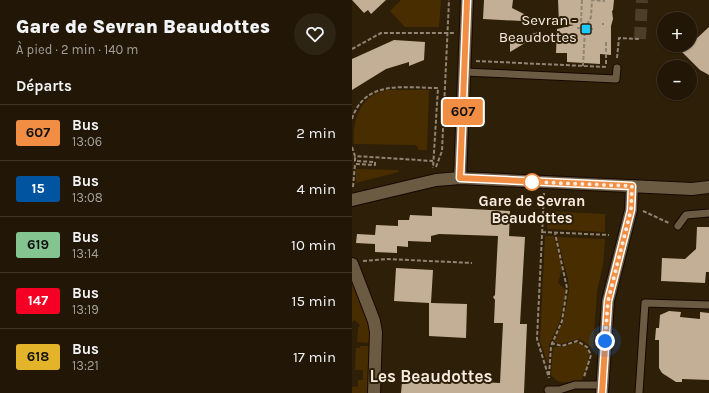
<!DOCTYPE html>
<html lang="fr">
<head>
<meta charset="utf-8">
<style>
  body { margin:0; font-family:Karla,sans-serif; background:#2e2414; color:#f1f3f6; height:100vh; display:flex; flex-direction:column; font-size:15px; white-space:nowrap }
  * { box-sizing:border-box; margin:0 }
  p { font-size:13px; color:#a29f9b }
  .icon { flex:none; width:22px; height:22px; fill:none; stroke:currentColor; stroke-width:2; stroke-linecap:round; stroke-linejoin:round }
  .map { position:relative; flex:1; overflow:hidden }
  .details { display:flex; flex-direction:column; background:#221706; width:352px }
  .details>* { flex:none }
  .badge { padding:0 8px; border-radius:3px; font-size:14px; line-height:26px }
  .tools { position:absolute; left:305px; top:12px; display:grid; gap:8px }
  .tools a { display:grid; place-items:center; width:40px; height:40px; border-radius:50%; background:#221706; box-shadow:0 1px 3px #0004,0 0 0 1px #3f3628; font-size:20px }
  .you { position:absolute; width:20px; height:20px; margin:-10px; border:3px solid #fff; border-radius:50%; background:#1a73e8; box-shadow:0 0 0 6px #1a73e833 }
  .map>.badge { position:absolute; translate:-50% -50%; box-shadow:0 0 0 2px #fff }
  h2 { padding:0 16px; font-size:15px; line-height:36px }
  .round { display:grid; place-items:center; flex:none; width:42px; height:42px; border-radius:21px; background:#2e2414 }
  .head { display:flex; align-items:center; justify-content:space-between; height:68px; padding:0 16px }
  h1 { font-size:19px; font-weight:800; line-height:30px }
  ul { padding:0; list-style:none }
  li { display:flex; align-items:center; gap:12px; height:56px; padding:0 16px; border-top:1px solid #3f3628 }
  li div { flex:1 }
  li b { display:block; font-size:15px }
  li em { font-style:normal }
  li .badge { min-width:44px; font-weight:700; text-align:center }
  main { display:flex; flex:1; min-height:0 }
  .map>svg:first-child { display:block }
  .green { fill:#482d00 }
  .building { fill:#c3af95 }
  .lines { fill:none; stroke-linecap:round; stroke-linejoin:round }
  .street-tunnel { stroke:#4c3e28; stroke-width:12; stroke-dasharray:12 6; stroke-linecap:butt }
  .lane-casing { stroke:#160800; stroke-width:9 }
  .street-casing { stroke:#160800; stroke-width:14 }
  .path { stroke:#918472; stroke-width:2; stroke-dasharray:4 2; stroke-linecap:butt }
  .lane { stroke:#6c5b43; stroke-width:7 }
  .street { stroke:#6c5b43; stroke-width:12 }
  .line-casing { stroke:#fff; stroke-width:9 }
  .line { stroke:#f28e43; stroke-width:6 }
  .walk { stroke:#f6ebde; stroke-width:4; stroke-dasharray:0 7.2 }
  .poi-dot { fill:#1cc9fc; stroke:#2e1f08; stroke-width:1.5 }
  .stop-dot { fill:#fff; stroke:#f28e43; stroke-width:2 }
  .labels { text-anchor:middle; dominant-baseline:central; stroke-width:4; stroke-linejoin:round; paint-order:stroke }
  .poi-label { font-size:15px; fill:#f6ebde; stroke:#2e1f08; text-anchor:end }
  .stop-label { font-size:15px; font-weight:bold; fill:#f6ebde; stroke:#2e1f08 }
  .quarter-label { font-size:17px; font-weight:bold; fill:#f6ebde; stroke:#2e1f08 }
</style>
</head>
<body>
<main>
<section class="details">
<div class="head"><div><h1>Gare de Sevran Beaudottes</h1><p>À pied · 2 min · 140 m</p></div><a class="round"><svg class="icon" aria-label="heart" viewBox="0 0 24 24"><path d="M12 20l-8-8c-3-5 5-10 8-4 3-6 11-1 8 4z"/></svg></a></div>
<h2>Départs</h2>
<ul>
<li><span class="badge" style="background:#f28e43;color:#111">607</span><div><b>Bus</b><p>13:06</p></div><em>2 min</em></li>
<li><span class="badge" style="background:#0054a0;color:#fff">15</span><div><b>Bus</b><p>13:08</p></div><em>4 min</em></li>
<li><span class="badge" style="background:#83c491;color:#111">619</span><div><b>Bus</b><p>13:14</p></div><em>10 min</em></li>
<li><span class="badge" style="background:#f50024;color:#fff">147</span><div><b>Bus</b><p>13:19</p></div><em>15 min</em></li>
<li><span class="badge" style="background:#e3b32a;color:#111">618</span><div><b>Bus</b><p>13:21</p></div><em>17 min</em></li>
</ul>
</section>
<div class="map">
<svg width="357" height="393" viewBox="0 0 357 393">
  <rect width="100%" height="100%" fill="#2e1f08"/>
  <!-- green -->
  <path class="green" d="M49,0h40l-2,27h-34l-15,-16z
    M36,90h41l-2,60h-8l-3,-5 -62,-1c-2,-25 7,-50 34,-54z
    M4,169l42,1 1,2 -43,11z
    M196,211l57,3v18l-58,-3z
    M193,236h9l8,33 -4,14 8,7 -6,31 -11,24 -1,20 -8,-24z
    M205,237l48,2 -2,26 -6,26 -4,58 -10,-8 -5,-2 -17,5 -7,-2 9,-20 6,-31 -1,-12z
    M0,275l18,46 1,22 -14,-1 1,-14 2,-3 -5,-5 -3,2z
    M225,342l8,4 4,6 -1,13 -6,15c-13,1 -22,7 -31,-5l2,-28h11z
    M8,346h11l-2,47h-17v-6l6,-1v-6h5v-10h-8l1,-22h4z"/>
  <!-- building -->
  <path class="building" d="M0,0h34l-15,14 -3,-4 -4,3z
    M132,0h29l-1,8 28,14 -57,-3z
    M206,0h56l-1,10 -1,1 1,8 -2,7v29l-11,-1v10l-33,-2v-9h-11l1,-24 17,-4 -15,-2z
    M357,27v48l-9,-5 -18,-18z
    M188,32v2l-30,18v-14z
    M42,40l31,2 -1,18 -15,6v-4l-23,7 -34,21v-31z
    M80,207l78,4 -1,25 16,1 -5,87h7l-3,69h-123l1,-11 3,1v-5l95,5 3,-60h-9l1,-23 -2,-3 2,-2 3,-59 -59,-2 -8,2v6l-23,-1v6l-11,-1v7l-22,-1v-8l-19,-1 1,-9 18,1 1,-10 22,1v-6h11l1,-5 22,1z
    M345,227h12v45h-3l-1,11 -44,-2 1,-23 23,1 11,-10z
    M44,268l37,2 -2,33 36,1 -1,34 -37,-2v-33l-35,-2z
    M317,311l12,1 -1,5 20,2v-7l9,1v67l-27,-1v3h-6l-14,-9 -3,-5v-28h-4l1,-12h3l1,-13z"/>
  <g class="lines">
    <!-- street-tunnel -->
    <path class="street-tunnel" d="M288,39l2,-39"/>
    <defs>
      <path id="lane" d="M112,72l152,7 1,-11
        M326,226l8,-11 23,-2
        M196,390h11l16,-5h27
        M287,393l6,-90 64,2"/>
      <path id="street" d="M108,178l7,-178
        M0,200l84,-20 24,-2 232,11 17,-2
        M0,264l22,57 2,11 -2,61
        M250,393l6,-92 23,-91 1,-24"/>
    </defs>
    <!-- lane casing -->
    <use href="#lane" class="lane-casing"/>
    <!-- street casing -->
    <use href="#street" class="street-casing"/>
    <!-- path -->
    <path class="path" d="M230,0l-1,21 4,7
      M215,23h2
      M250,24h2
      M225,28l16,1
      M0,49l29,-16h74
      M265,58l2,-20 21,1
      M124,61l131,6
      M254,64v-23
      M231,66l2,-37 6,-12 1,-17 13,1
      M0,119c13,-40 52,-31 86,-31l-5,80
      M0,147l3,9 78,5
      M84,167l6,-16 7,-151
      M1,187l2,-23 20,1v-3l-20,-1v-5
      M192,193l-7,146 12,39
      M291,211l26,12
      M190,232l67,3
      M11,261l24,-2 85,4
      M199,343l11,3 15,-5 10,6 4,8 -7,22
      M197,375l2,-29 11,-25 5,-33 -12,-55"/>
    <!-- lane -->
    <use href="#lane" class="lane"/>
    <!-- street -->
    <use href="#street" class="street"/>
  </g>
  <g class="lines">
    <defs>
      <path id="line" d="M115,0l-7,178 172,8 -1,24 -23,91 -6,92"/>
    </defs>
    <!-- line casing -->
    <use href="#line" class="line-casing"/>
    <!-- line -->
    <use href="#line" class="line"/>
    <!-- walk -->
    <path class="walk" d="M180,182l100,4 -1,24 -23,91 -3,40"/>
  </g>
  <!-- markers -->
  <rect class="poi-dot" x="229" y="24" width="10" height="10" rx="2"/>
  <circle class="stop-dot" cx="180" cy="182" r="8"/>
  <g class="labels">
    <!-- poi labels -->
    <g class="poi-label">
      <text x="225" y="20">Sevran -<tspan x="225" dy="17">Beaudottes</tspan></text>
    </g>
    <!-- stop labels -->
    <g class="stop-label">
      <text x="180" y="201">Gare de Sevran<tspan x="180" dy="17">Beaudottes</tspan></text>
    </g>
    <!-- quarter labels -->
    <g class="quarter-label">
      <text x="79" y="376">Les Beaudottes</text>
    </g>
  </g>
</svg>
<div class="tools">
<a>+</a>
<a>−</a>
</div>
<div class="you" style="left:253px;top:341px"></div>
<b class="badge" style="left:111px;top:112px;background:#f28e43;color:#111">607</b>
</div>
</main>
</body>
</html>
